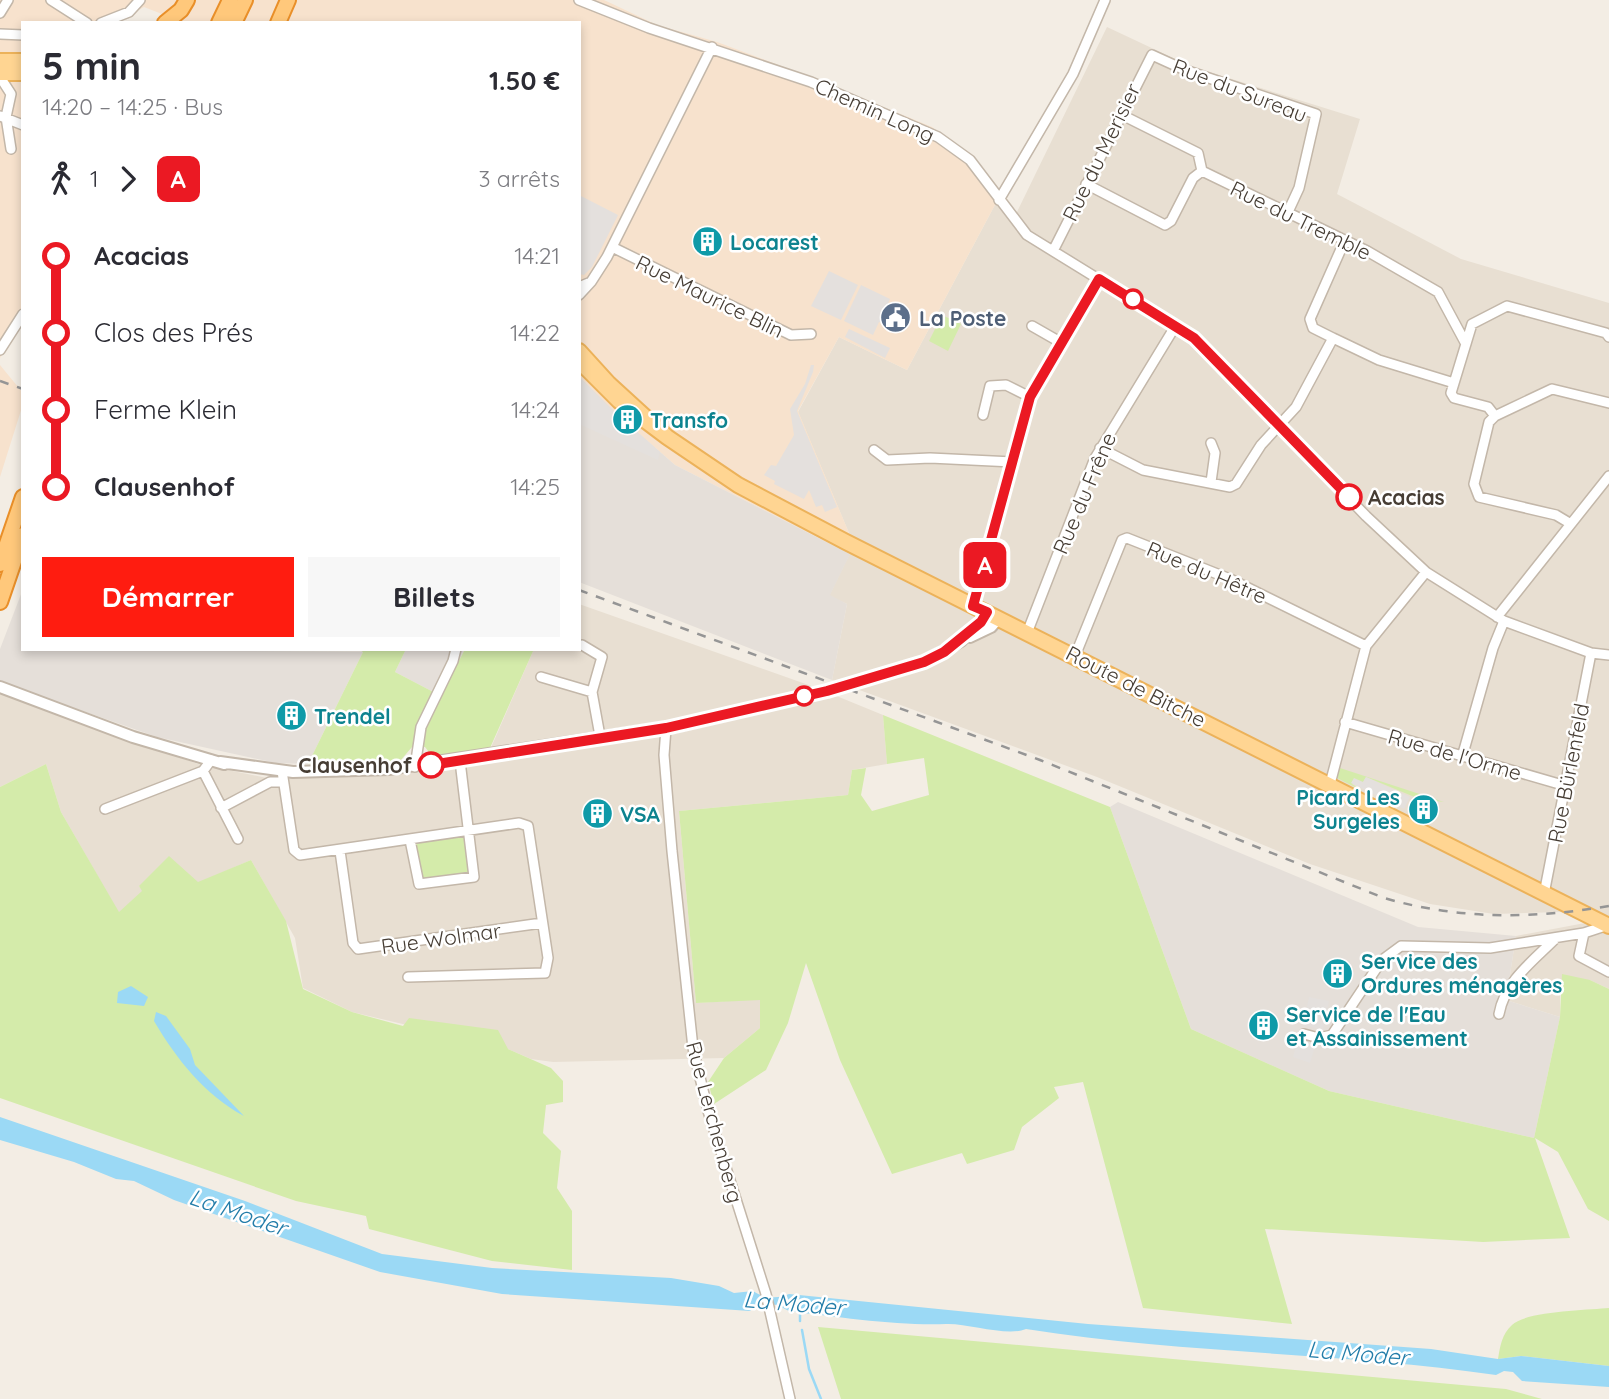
<!DOCTYPE html>
<html lang="fr">
<head>
<meta charset="utf-8">
<style>
  body { margin:0; font-family:Quicksand,sans-serif; background:#f7f7f7; color:#2b2b33; height:100vh; display:flex; flex-direction:column; font-size:26px; white-space:nowrap }
  * { box-sizing:border-box; margin:0 }
  p { font-size:23px; color:#7c7c81 }
  .icon { flex:none; width:38px; height:38px; fill:none; stroke:currentColor; stroke-width:2; stroke-linecap:round; stroke-linejoin:round }
  .map { position:relative; flex:1; overflow:hidden }
  .drawer { position:absolute; left:21px; top:21px; width:560px; height:630px; display:flex; flex-direction:column; background:#fff; border-radius:0px; box-shadow:0 4px 10px #0003 }
  .drawer>* { flex:none }
  .badge { padding:0 14px; border-radius:10px; font-size:24px; line-height:46px }
  .map>.badge { position:absolute; translate:-50% -50%; box-shadow:0 0 0 4px #fff }
  .legs { display:flex; align-items:center; gap:10px; height:77px; padding:0 21px; font-size:23px }
  .legs p { margin-inline-start:auto }
  .overview { display:flex; align-items:center; justify-content:space-between; height:119px; padding:0 21px }
  h1 { font-size:38px; font-weight:700; line-height:52px }
  .cta { display:flex; gap:14px; margin-top:auto; padding:14px 21px }
  .cta a { flex:1; height:80px; border-radius:0px; background:#ff1c10; color:#fff; font-size:28px; font-weight:700; line-height:80px; text-align:center }
  .cta a+a { background:#f7f7f7; color:#2b2b33 }
  ul { padding:0 21px; list-style:none }
  li { display:flex; align-items:center; gap:24px; height:77px; font-size:26px }
  li i { display:grid; place-items:center; width:10px; height:100%; margin:0 9px; background:currentColor }
  li i::after { content:''; width:18px; height:18px; margin:-9px; border:5px solid; border-radius:50%; background:#fff }
  li p { margin-inline-start:auto }
  li:first-child i { background:linear-gradient(#0000 50%,currentColor 0) }
  li:last-child i { background:linear-gradient(currentColor 50%,#0000 0) }
  .map>svg:first-child { display:block }
  .residential { fill:#e8dfd2 }
  .commercial { fill:#f7e2cd }
  .industrial { fill:#e5dfd9 }
  .green { fill:#d4ebaa }
  .parking { fill:#e4e0dd }
  .water { fill:#9bd9f5 }
  .lines { fill:none; stroke-linecap:round; stroke-linejoin:round }
  .stream { stroke:#9bd9f5; stroke-width:2.5 }
  .minor-casing { stroke:#c3b7a9; stroke-width:12 }
  .tertiary-casing { stroke:#c3b7a9; stroke-width:14 }
  .primary-casing { stroke:#ecb25a; stroke-width:18 }
  .trunk-casing { stroke:#e98f29; stroke-width:18 }
  .minor { stroke:#fff; stroke-width:9 }
  .tertiary { stroke:#fff; stroke-width:10 }
  .primary { stroke:#ffd592; stroke-width:14 }
  .trunk { stroke:#ffc87b; stroke-width:14 }
  .rail { stroke:#959595; stroke-width:2.5; stroke-dasharray:9 9; stroke-linecap:butt }
  .line-1-casing { stroke:#fff; stroke-width:16 }
  .line-1 { stroke:#eb1923; stroke-width:10 }
  .stop-1-dot { fill:#fff; stroke:#eb1923; stroke-width:3.5 }
  .labels { text-anchor:middle; dominant-baseline:central; stroke-width:5; stroke-linejoin:round; paint-order:stroke }
  .street-label { font-size:21px; fill:#463d34; stroke:#fff }
  .culture-label { font-size:21px; font-weight:bold; fill:#0d838f; stroke:#fff; text-anchor:start }
  .service-label { font-size:21px; font-weight:bold; fill:#4e5e75; stroke:#fff; text-anchor:start }
  .stop-label { font-size:21px; font-weight:bold; fill:#463d34; stroke:#fff; text-anchor:start }
  .water-label { font-size:23px; font-style:italic; fill:#237da9; stroke:#fff }
</style>
</head>
<body>
<div class="map">
<svg width="1609" height="1399" viewBox="0 0 1609 1399">
  <rect width="100%" height="100%" fill="#f3ede4"/>
  <!-- residential -->
  <path class="residential" d="M1107,27l83,39 170,53 -23,75 124,65 148,44v686l-19,-9 -30,12v25l-54,-17 10,-64 69,-13 -24,-11 -67,2 -64,-10 -120,-40 -213,-87 -265,-97 15,-76 -18,-8 25,-51 -56,-133 41,-75 68,33 90,-169 18,15z
    M579,604l238,84 66,27 4,49 -35,6 -4,25 -169,16 17,192 64,-4v29l-36,30 -171,4 -22,-3 -23,-10 -156,-37 -49,-24 -8,-50 -44,-78 -53,23 -59,3 4,5 -24,22 -58,-101 -15,-48 -46,23v-93l198,70 69,14 121,-5 98,-14 48,-110h45z"/>
  <!-- commercial -->
  <path class="commercial" d="M0,0h604l53,25 60,17 91,34 124,51 40,31 25,43 -90,169 -68,-33 -41,74 56,134 -4,9 -175,-89 -41,-36 -17,-9 1,-4 -39,-40v-353h-394l-41,-16 -29,16h-92v299l-23,36z
    M0,365l23,28v11l-23,73z"/>
  <!-- industrial -->
  <path class="industrial" d="M579,376l40,40 -2,4 17,9 41,36 175,89 -20,41 17,9 -15,76 -253,-98z
    M23,589v60l340,3 -55,112 -32,-1 -119,-26 -157,-55v-33z
    M406,649h59l-24,47 -46,-24z
    M1118,802l300,125 98,9 -10,64 54,17 -26,121 -205,-47 -138,-62 -81,-222z"/>
  <!-- green -->
  <path class="green" d="M942,315l19,9 -13,27 -19,-10z
    M358,649h48l-11,23 46,24 24,-47h69l-44,99 -58,8 -7,-9h-13l-12,14 -92,3 55,-112z
    M883,715l227,92 81,222 138,62 205,47 26,-121 2,-43 28,6 19,9v232l-21,-12 -30,-57 -23,-14 35,100 -87,4 -218,-13 27,95 -149,-16 -60,-226 -29,5 5,11 -37,29 -8,23 -47,14 -5,-11 -70,21 -52,-114 -34,-97 -18,60 -22,47 -52,34 -6,-22 16,-24 36,-30v-28l-64,3 -17,-192 169,-16 4,-25 14,-2 -5,27 11,16 57,-16 -5,-37 -37,6z
    M46,764l15,48 58,100 23,-21 -3,-5 30,-30 29,26 53,-22 35,61 17,68 49,23 51,14 6,-8 89,12 10,19 43,19 12,13v21l-17,3 -3,28 18,18 -4,37 15,23v59l-80,-9 -123,-32 -3,-13 -70,-15 -296,-103v-311z
    M1340,768l104,34 -8,-1 -2,4 -68,-28 -3,5 -11,2 11,7 -26,-13z
    M462,836l5,3 4,31 -3,5 -43,6 -5,-3 -5,-31 3,-5z
    M1609,1308v58l-88,-10 -23,3c2,-13 4,-25 14,-34 14,-14 76,-15 97,-17z
    M818,1327l688,62 36,10h-701z"/>
  <!-- parking -->
  <path class="parking" d="M579,195l39,20 -26,52 -8,8 -5,-1z
    M829,271l29,14 -17,35 -30,-14z
    M861,285l29,14 -2,4 6,3 -9,19 -6,-3 -6,13 -29,-14z
    M849,329l41,19 -5,10 -40,-21z
    M811,365h3l-1,7 -16,39 40,96 -12,5 -3,-7 -6,2 -7,-17 -5,9 -30,-15 1,-3 -11,-6 7,-10 5,1 18,-31 -4,-26 15,-25z
    M579,377l39,39 -1,4 17,9 26,23 -2,8 -79,-36z
    M1366,777l44,20 -6,12 -53,-26 3,-5 9,4z
    M1309,997l20,4 -6,29 -20,-5z
    M1298,1039l18,4 -6,20 -17,-6z"/>
  <!-- water -->
  <path class="water" d="M131,986l17,11 -4,9 -27,-3 1,-11z
    M156,1012l10,4 24,33 5,16 49,51c-39,-21 -67,-56 -90,-95z
    M0,1117l245,84 137,53 110,14 179,10 48,8 15,7 19,-2c10,7 26,8 36,3l299,30 343,25 67,10 23,-3 88,10v21l-87,-6 -9,-9 -9,-1 -8,4c-156,-23 -314,-21 -470,-46 -19,8 -58,-6 -80,-5 -46,2 -109,-7 -157,-13l-12,-6 -18,-2 -9,8 -248,-17 -122,-22 -206,-72 -40,-19 -18,-2 -42,-17 -74,-22z"/>
  <g class="lines">
    <!-- stream -->
    <path class="stream" d="M800,1310v11
      M802,1330l7,39 12,30"/>
    <defs>
      <path id="minor" d="M51,0l36,23
        M579,0l70,28 162,54 127,55 32,23 57,75 167,103 172,178 60,56 78,49 87,32 18,2
        M0,13l8,-13
        M101,23l28,-11 11,-12
        M0,34l23,1
        M0,77l11,17 -5,23 5,32
        M1122,115l76,38 4,18 165,80 71,41 28,52
        M0,116l23,9
        M1086,184l79,41 6,-4 22,-43 9,-7
        M999,200l74,-126 32,-74
        M612,247l179,88 20,-1
        M1053,251l99,-196 33,15 131,44 -17,74 -12,26
        M591,282l16,-25 105,-210
        M579,287l12,-5 -12,13
        M1032,326l28,16
        M1333,338l46,22 75,23
        M0,350l23,-36
        M983,415l7,-29 16,-1 24,12
        M1495,416l-7,-9 -34,-9 -3,-5 21,-69 35,-18 99,27 3,4
        M1100,448l43,22 87,17 6,-3 25,-39 35,-38 37,-69 -20,-10 -3,-9 35,-79
        M874,450l13,10 43,-2 83,4
        M1211,482l4,-29 -4,-10
        M1571,524l-15,-9 -77,-18 -5,-13 15,-62 6,-6 57,-27 57,14
        M973,606l57,-209 69,-118
        M1497,617l112,-141
        M1027,633l68,-175 81,-133
        M582,645l20,12 -10,35 8,44
        M1075,656l47,-116 5,-2 103,41 136,67
        M541,677l51,15
        M1345,722l221,64
        M666,728l-2,27 8,96 21,197 15,63 58,183 24,105
        M1462,757l31,-109 11,-27
        M415,767l6,-40 32,-66 3,-12
        M203,771l35,68
        M282,771l12,79 6,5 219,-32 9,3 20,132 -3,15 -137,4
        M1330,784l36,-138 60,-74
        M221,808l49,-26h13
        M105,809l98,-38 8,-11
        M410,840l9,44 55,-7 -14,-116
        M340,851l13,92 5,6 184,-26
        M1544,894l47,-241
        M1584,933l-5,23 30,16
        M1499,1014c6,-33 34,-53 57,-76
        M1304,1034l15,4 13,-3 50,-75 19,-14 89,2 94,-15 24,-8"/>
      <path id="tertiary" d="M970,637l21,-10 8,-9
        M0,687l133,50 91,27
        M220,762l73,10 96,-3 288,-43 150,-35 97,-29 37,-21 20,-19 6,-10"/>
      <path id="primary" d="M0,61h23
        M0,73h23
        M579,351l30,33 58,53 -48,-36 -40,-40
        M667,437l71,48 108,57 763,384"/>
      <path id="trunk" d="M165,23l16,-13 6,-10
        M219,23l11,-23
        M234,23l11,-23
        M278,23l10,-23
        M0,564l23,-67
        M0,602l23,-67"/>
    </defs>
    <!-- minor casing -->
    <use href="#minor" class="minor-casing"/>
    <!-- tertiary casing -->
    <use href="#tertiary" class="tertiary-casing"/>
    <!-- primary casing -->
    <use href="#primary" class="primary-casing"/>
    <!-- trunk casing -->
    <use href="#trunk" class="trunk-casing"/>
    <!-- minor -->
    <use href="#minor" class="minor"/>
    <!-- tertiary -->
    <use href="#tertiary" class="tertiary"/>
    <!-- primary -->
    <use href="#primary" class="primary"/>
    <!-- trunk -->
    <use href="#trunk" class="trunk"/>
    <!-- rail -->
    <path class="rail" d="M0,381l23,8
      M579,590l461,170 344,138c77,22 147,21 225,8"/>
  </g>
  <g class="lines">
    <defs>
      <path id="line-1" d="M431,765l235,-37 161,-37 97,-29 20,-10 37,-30 6,-10 -14,-6 57,-209 69,-118 95,59 155,159"/>
    </defs>
    <!-- line-1 casing -->
    <use href="#line-1" class="line-1-casing"/>
    <!-- line-1 -->
    <use href="#line-1" class="line-1"/>
  </g>
  <!-- icons -->
  <defs>
    <symbol id="building-disc" viewBox="-11 -11 22 22"><circle r="9.5" fill="#0f9aa8" stroke="#fff"/><path d="M-4-6H4V6H1V3H-1V6H-4ZM-2.5-4.3h1.7v1.8h-1.7ZM.8-4.3h1.7v1.8H.8ZM-2.5-1h1.7V.8h-1.7ZM.8-1h1.7V.8H.8Z" fill="#fff"/></symbol>
    <symbol id="civic-disc" viewBox="-11 -11 22 22"><circle r="9.5" fill="#5c6f8a" stroke="#fff"/><path d="M-.6-6.5H3V-4.5H.6V-3L4-1V1h2V6H-6V1h2V-1L-.6-3ZM-1.2 2.5V6h2.4V2.5Z" fill="#fff"/></symbol>
  </defs>
  <g fill-rule="evenodd">
    <use href="#building-disc" x="690" y="224" width="35" height="35"/>
    <use href="#civic-disc" x="878" y="300" width="35" height="35"/>
    <use href="#building-disc" x="610" y="402" width="35" height="35"/>
    <use href="#building-disc" x="274" y="698" width="35" height="35"/>
    <use href="#building-disc" x="1406" y="792" width="35" height="35"/>
    <use href="#building-disc" x="580" y="796" width="35" height="35"/>
    <use href="#building-disc" x="1320" y="956" width="35" height="35"/>
    <use href="#building-disc" x="1246" y="1008" width="35" height="35"/>
  </g>
  <!-- markers -->
  <g class="stop-1-dot">
    <circle cx="1133" cy="299" r="9"/>
    <circle cx="1349" cy="497" r="12"/>
    <circle cx="804" cy="696" r="9"/>
    <circle cx="431" cy="765" r="12"/>
  </g>
  <g class="labels">
    <!-- street labels -->
    <g class="street-label">
      <text transform="translate(1240 90) rotate(21)">Rue du Sureau</text>
      <text transform="translate(875 110) rotate(24)">Chemin Long</text>
      <text transform="translate(1101 152) rotate(-64)">Rue du Merisier</text>
      <text transform="translate(1301 220) rotate(26)">Rue du Tremble</text>
      <text transform="translate(710 296) rotate(26)">Rue Maurice Blin</text>
      <text transform="translate(1084 493) rotate(-67)">Rue du Frêne</text>
      <text transform="translate(1207 572) rotate(23)">Rue du Hêtre</text>
      <text transform="translate(1136 686) rotate(27)">Route de Bitche</text>
      <text transform="translate(1455 754) rotate(16)">Rue de l'Orme</text>
      <text transform="translate(1568 773) rotate(-79)">Rue Bürlenfeld</text>
      <text transform="translate(441 938) rotate(-8)">Rue Wolmar</text>
      <text transform="translate(715 1122) rotate(75)">Rue Lerchenberg</text>
    </g>
    <!-- culture labels -->
    <g class="culture-label">
      <text x="730" y="242">Locarest</text>
      <text x="650" y="420">Transfo</text>
      <text x="314" y="716">Trendel</text>
      <text x="1400" y="797" text-anchor="end">Picard Les<tspan x="1400" dy="24">Surgeles</tspan></text>
      <text x="620" y="814">VSA</text>
      <text x="1361" y="961">Service des<tspan x="1361" dy="24">Ordures ménagères</tspan></text>
      <text x="1286" y="1014">Service de l'Eau<tspan x="1286" dy="24">et Assainissement</tspan></text>
    </g>
    <!-- service labels -->
    <g class="service-label">
      <text x="919" y="318">La Poste</text>
    </g>
    <!-- stop labels -->
    <g class="stop-label">
      <text x="1368" y="497">Acacias</text>
      <text x="412" y="765" text-anchor="end">Clausenhof</text>
    </g>
    <!-- water labels -->
    <g class="water-label">
      <text transform="translate(238 1212) rotate(19)">La Moder</text>
      <text transform="translate(794 1303) rotate(5)">La Moder</text>
      <text transform="translate(1358 1353) rotate(5)">La Moder</text>
    </g>
  </g>
</svg>
<b class="badge" style="left:985px;top:565px;background:#eb1923;color:#fff">A</b>
<section class="drawer">
<div class="overview"><div><h1>5 min</h1><p>14:20 – 14:25 · Bus</p></div><b>1.50 €</b></div>
<div class="legs"><svg class="icon" aria-label="walk" viewBox="0 0 24 24"><circle cx="13" cy="4" r="2"/><path d="M13 8l-2 6 4 7M11 14l-3 7M7 12l3-4h3l4 4"/></svg>1<svg class="icon" aria-label="forward" viewBox="0 0 24 24"><path d="M9 5l7 7-7 7"/></svg><b class="badge" style="background:#eb1923;color:#fff">A</b><p>3 arrêts</p></div>
<ul>
<li><i style="color:#eb1923"></i><b>Acacias</b><p>14:21</p></li>
<li><i style="color:#eb1923"></i><span>Clos des Prés</span><p>14:22</p></li>
<li><i style="color:#eb1923"></i><span>Ferme Klein</span><p>14:24</p></li>
<li><i style="color:#eb1923"></i><b>Clausenhof</b><p>14:25</p></li>
</ul>
<div class="cta"><a>Démarrer</a><a>Billets</a></div>
</section>
</div>
</body>
</html>
